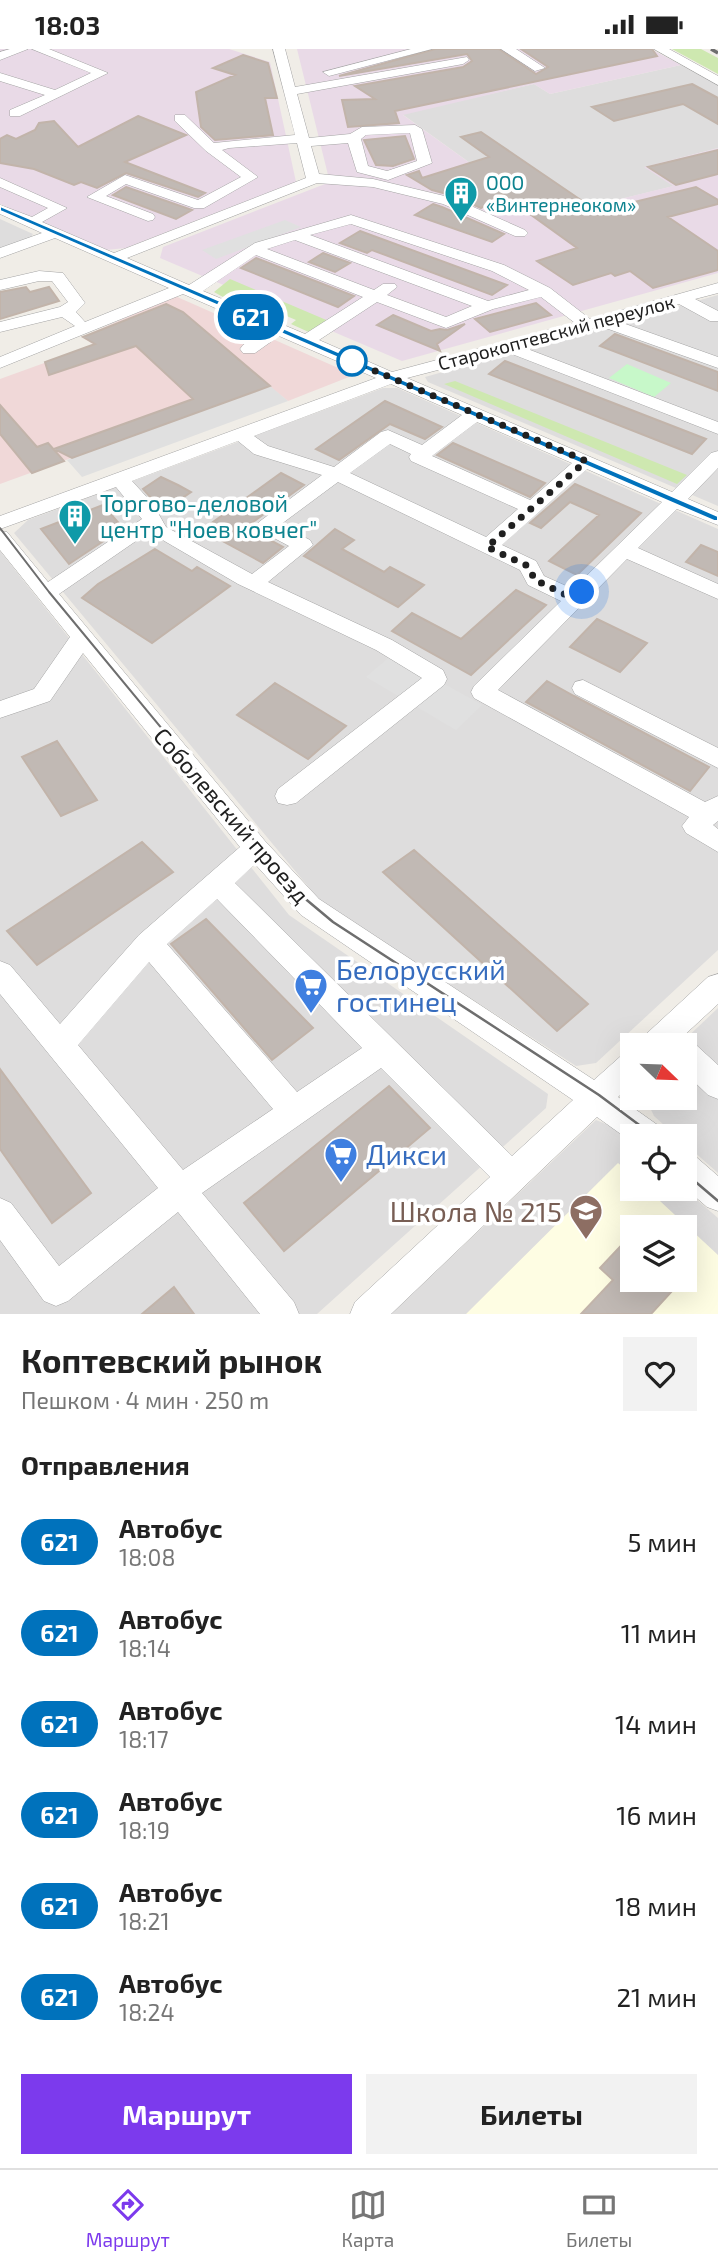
<!DOCTYPE html>
<html lang="ru">
<head>
<meta charset="utf-8">
<style>
  body { margin:0; font-family:"Exo 2",sans-serif; background:#f2f2f2; color:#222; height:100vh; display:flex; flex-direction:column; font-size:26px; white-space:nowrap }
  * { box-sizing:border-box; margin:0 }
  p { font-size:23px; color:#767676 }
  .icon { flex:none; width:38px; height:38px; fill:none; stroke:currentColor; stroke-width:2; stroke-linecap:round; stroke-linejoin:round }
  .map { position:relative; height:1265px; overflow:hidden }
  .drawer { display:flex; flex-direction:column; background:#fff; flex:1 }
  .drawer>* { flex:none }
  .badge { padding:0 14px; border-radius:23px; font-size:24px; line-height:46px }
  .needle { width:46px; rotate:113deg }
  .fabs { position:absolute; left:620px; top:984px; display:grid; gap:14px }
  .fabs a { display:grid; place-items:center; width:77px; height:77px; border-radius:0px; background:#fff; box-shadow:0 7px 28px #0002; font-size:35px }
  .you { position:absolute; width:35px; height:35px; margin:-18px; border:5px solid #fff; border-radius:50%; background:#1a73e8; box-shadow:0 0 0 10px #1a73e833 }
  .map>.badge { position:absolute; translate:-50% -50%; box-shadow:0 0 0 4px #fff }
  h2 { padding:0 21px; font-size:26px; line-height:63px }
  .round { display:grid; place-items:center; flex:none; width:74px; height:74px; border-radius:0px; background:#f2f2f2 }
  .headline { display:flex; align-items:center; justify-content:space-between; height:119px; padding:0 21px }
  h1 { font-size:33px; font-weight:700; line-height:52px }
  .action { display:flex; gap:14px; margin-top:auto; padding:14px 21px }
  .action a { flex:1; height:80px; border-radius:0px; background:#7c3aed; color:#fff; font-size:28px; font-weight:700; line-height:80px; text-align:center }
  .action a+a { background:#f2f2f2; color:#222 }
  ul { padding:0; list-style:none }
  li { display:flex; align-items:center; gap:21px; height:91px; padding:0 21px }
  li div { flex:1 }
  li b { display:block; font-size:26px }
  li em { font-style:normal }
  li .badge { min-width:77px; font-weight:700; text-align:center }
  .status { display:flex; justify-content:space-between; align-items:center; height:49px; padding:0 35px; background:#fff; direction:ltr }
  .status svg { height:19px; fill:currentColor }
  .tab-bar { display:flex; justify-content:space-around; align-items:center; height:98px; border-top:2px solid #e0e0e0; background:#fff; font-size:19px; color:#767676 }
  .tab-bar a { display:grid; justify-items:center; gap:4px }
  .tab-bar .on { color:#7c3aed }
  .map>svg:first-child { display:block }
  .residential { fill:#dedddd; fill-rule:evenodd }
  .commercial { fill:#f0d8d8 }
  .industrial { fill:#e9dae7 }
  .education { fill:#fefde3; fill-rule:evenodd }
  .grass { fill:#cee8b0 }
  .park { fill:#c7f8c9 }
  .parking { fill:#e0e0e0 }
  .building { fill:#c1b9b4; stroke:#c2b4aa; stroke-width:2 }
  .lines { fill:none; stroke-linecap:round; stroke-linejoin:round }
  .minor-casing { stroke:#a4a4a4; stroke-width:1 }
  .minor { fill:#fff; fill-rule:evenodd }
  .tram-far1 { stroke:#6e6e6e; stroke-width:2 }
  .tram { stroke:#6e6e6e; stroke-width:2.5 }
  .rail { stroke:#6e6e6e; stroke-width:3.5; stroke-dasharray:9 9; stroke-linecap:butt }
  .line { fill:#0072bc; stroke:#fff; stroke-width:2 }
  .walk { stroke:#202020; stroke-width:7; stroke-dasharray:0 12.6 }
  .stop-dot { fill:#fff; stroke:#0072bc; stroke-width:3.5 }
  .labels { text-anchor:middle; dominant-baseline:central; stroke-width:7; stroke-linejoin:round; paint-order:stroke }
  .far-culture-label { font-size:19px; fill:#0d838f; stroke:#fff; text-anchor:start }
  .far-street-label { font-size:19px; fill:#202020; stroke:#fff }
  .culture-label { font-size:23px; fill:#0d838f; stroke:#fff; text-anchor:start }
  .street-label { font-size:23px; fill:#202020; stroke:#fff }
  .near-shop-label { font-size:28px; fill:#366cbe; stroke:#fff; text-anchor:start }
  .near-education-label { font-size:28px; fill:#785e54; stroke:#fff; text-anchor:end }
</style>
</head>
<body>
<div class="status"><b>18:03</b><svg viewBox="0 0 49 12"><path d="M0 12V9h3v3zM5 12V6h3v6zM10 12V3h3v9zM15 12V0h3v12zM26 1h20v11H26zM47 4h2v5h-2z"/></svg></div>
<div class="map">
<svg width="718" height="1265" viewBox="0 0 718 1265">
  <rect width="100%" height="100%" fill="#f0ede7"/>
  <!-- residential -->
  <path class="residential" d="M681,16l37,20v63l-73,19 29,19 -119,29 -42,-21 -111,-80 132,-30 16,10z
    M0,170l33,15 -2,3 -31,12z
    M718,246v211l-290,-124 -3,-5z
    M383,339h14l321,141v421l-122,113 -20,3 -255,-164 -307,-369 14,-13z
    M0,502l289,364 259,179 -2,14 -229,206h-317z
    M718,959v165l-34,-30v-7h-8l-22,-20 -9,-19h39v-52h-5z
    M596,1071l17,7 19,17v44h51l35,30v96h-327zM632,1178h52v52h-52z"/>
  <!-- commercial -->
  <path class="commercial" d="M175,247l179,79 -66,26 -19,-15 -269,98v-105l94,-34 -12,-8z"/>
  <!-- industrial -->
  <path class="industrial" d="M0,0h229l41,13 26,120 -170,66 -20,2 -106,-46z
    M297,0h354l30,16 -131,29 -16,-10 -131,31 110,79 42,21 118,-29 -29,-19 74,-19v125l-316,88 -242,-103 3,-11 162,-63 4,-5z"/>
  <!-- education -->
  <path class="education" d="M618,1114l14,12v13h14l72,67v59h-252zM632,1178h52v52h-52z"/>
  <!-- grass -->
  <path class="grass" d="M672,0h29l17,9v16z
    M230,230l101,43 -18,12 -22,-10 5,-4 -26,-11 -6,3 -20,-8 5,-4 -17,-8 -9,5 -9,-5z
    M455,332l232,94 -10,9 -233,-100z"/>
  <!-- park -->
  <path class="park" d="M627,315l44,19 -17,14 -45,-19z"/>
  <!-- parking -->
  <path class="parking" d="M285,171l16,7 -85,32 -14,-9z
    M270,337l18,15 -206,76 -15,-17z
    M392,606l90,50 -26,25 -90,-53z"/>
  <!-- building -->
  <path class="building" d="M435,0h64l37,25 12,-7 -27,-18h131l5,7 -262,55 4,12 -51,4 -6,-27 33,-1 -20,-13 108,-19 9,-6 -5,-7 -128,22z
    M243,6l25,8 9,35h-12l8,37 -58,5 -14,-13 -5,-35 39,-17 -22,-7z
    M692,35l26,14v26l-35,-20 -69,17 -22,-14z
    M138,67l48,19 -61,27 80,31 -7,4 -72,-24 -29,15 -16,-6 -7,3 -40,-16 -34,-6v-24l7,-4 9,4 19,-9 4,-7 15,-2 24,26z
    M481,83l116,79 99,-24 22,13v4l-50,13 50,34v19l-65,18 -23,-17 -15,5 -4,-3 -38,12 -36,-24 40,-13 -75,-54 -21,14 -27,-12 -22,-6 -25,-15 12,-4 3,7 67,-21 -28,-20z
    M405,87l9,23 -21,7 -17,-1 -12,-25z
    M718,101v24l-42,11 -28,-18z
    M126,138l66,23 -16,9 -63,-24z
    M433,155l9,3 62,27 -12,8 -77,-27z
    M360,182l147,54 -15,10 -120,-45 -5,3 -27,-10z
    M323,204l27,10 -15,9 -26,-10z
    M256,209l98,38 -16,11 -97,-39z
    M26,238l4,5 19,-5 10,14 -59,18v-27z
    M536,254l15,12 -61,17 -15,-13z
    M166,255l17,8 87,74 -198,72 -18,-9 139,-50 -57,-53 -87,29 -4,-13 50,-18 -12,-7z
    M393,266l38,16 9,-2 7,1 18,-6 -28,20 3,7 -63,-26z
    M615,285l103,38v19l-118,-45z
    M505,312l201,78 -14,15 -203,-80z
    M385,352l57,26 -17,12 -35,-15 -51,36 -23,-11z
    M0,356l37,42 11,-4 16,18 -32,12 -32,-39z
    M453,394l92,40 -15,14 -93,-42z
    M281,424l23,12 -58,42 37,20 -20,16 -61,-33z
    M161,428l17,8 13,7 -22,15 -18,-9 -8,-9z
    M575,435l66,29 -64,62 -28,-14 50,-46 -29,-13 -29,26 -11,-5z
    M103,456l20,23 -54,36 -28,-35z
    M335,480l19,11 -12,9 42,23 6,-5 34,18 -26,22 -94,-51z
    M701,496l17,7v24l-32,-14z
    M155,500l37,22 5,-4 33,19 -78,57 -70,-45 16,-14z
    M516,541l30,15 -75,70 -79,-44 20,-18 49,26z
    M597,570l50,24 -27,29 -50,-25z
    M547,632l27,15 135,71 -19,24 -164,-89z
    M275,634l71,43 -38,33 -71,-44z
    M57,692l40,59 -36,16 -39,-59z
    M142,793l31,30 -136,93 -30,-34z
    M414,801l174,154 -31,27 -174,-159z
    M206,870l107,109 -41,32 -101,-116z
    M0,1020l91,124 -39,30 -52,-74z
    M389,1037l41,42 -146,123 -40,-48z
    M632,1185v45h27l13,12 -21,23h-70l32,-34 -13,-12z
    M174,1238l20,27h-52z"/>
  <g class="lines">
    <defs>
      <path id="minor" d="M10,0h18l-28,11v-8z
        M32,0h17l59,24 -88,43h-10v-6l35,-15 -45,-14v-8l55,17 36,-17z
        M273,0h12l10,38 172,-30 2,3 -6,4 -166,30 12,44 41,-4 12,-7 53,-2 7,4 10,34 -44,17 -31,-8 -9,-29 -37,3 8,28 54,5 80,19 72,32 3,3 -3,3h-10l-72,-32 -70,-17 -56,-4 -190,75 62,27 66,-42 96,-28 153,50 46,23 40,31 128,-36v10l-23,6 23,12v10h-8l-31,-17 -62,17 101,36v11l-118,-42 -75,22 193,74v12l-211,-82 -100,26 265,114 39,-39 7,-2v17l-30,31 30,13v13l-41,-16 -39,39 80,36v15l-91,-40 -129,131 207,112 13,-6v25l-5,4 5,4v23l-32,-19 -4,-7 7,-9 -215,-119 -3,-6 3,-6 87,-85 -33,-16 -8,-15 -182,-88 -58,43 30,15 3,5 -45,37 124,58 51,30 4,9 -3,6 -148,118 -9,2 -9,-2 -3,-7 3,-7 144,-111 -46,-28 -138,-66 -89,-52 -90,62 206,247 54,58 275,181 28,-25 10,-4v33l-14,13 41,29 4,10h-31v6l-35,-25 -206,197h-41l5,-12 135,-125 -109,-109 -179,125 92,109 5,12h-39l-82,-102 -110,89 -12,5 -12,-5 -44,-61v-42l11,5 48,63 99,-78 -158,-194v-33l10,4 50,59 79,-89 101,-88 -157,-194 -33,48 -50,17v-17l34,-12 36,-52 -70,-87v-19l7,1 41,50 94,-63 -26,-32 -116,42v-13l376,-138 -97,-42 -24,17h-12l-3,-4 3,-4 23,-15 -83,-36 -183,74v-11l75,-31 -13,-9 -62,15v-10l60,-15 8,-5 -16,-21h-13l-39,9v-10l39,-9 24,2 22,30 -9,9 9,10 84,-34 -114,-50 -55,20v-10l42,-15 -42,-19v-9l32,12 16,-9 -48,-21v-9l67,30 -25,14 72,31 192,-75 -9,-35 -68,5 -7,2 36,27 -54,31h-10l-68,-24 -20,12 47,18 2,3 -2,3 -5,1 -61,-24 38,-22 73,25 43,-23 -35,-26 -31,-30v-6h10l29,28 81,-8zM410,84l7,28 -30,10 -19,-5 -7,-27 5,-4zM351,175l141,47 37,19 -41,11 -178,-66zM295,191l177,66 -26,11 -59,-22 10,-8 -2,-3h-12l-9,6 -107,-41zM256,206l107,42 -58,37 -102,-43zM541,248l34,26 -183,49 -73,-32 58,-38 69,26 47,-19zM391,335l71,31 -40,30 -34,-15 -7,2 -47,35 -66,-21 -14,-10zM477,373l95,41 -42,37 -98,-44zM238,392l16,13 68,21 -63,47 -3,4 3,4 30,16 -37,28 -86,-47 -13,-23 -21,-23zM390,395l21,10 -2,3 2,4 107,48 -32,28 -136,-64zM587,420l75,33 -89,87 -29,-13 -8,-15 -34,-16zM255,815l46,51 272,185 -61,56 -277,-273zM217,850l145,149 -65,44 -130,-148zM149,913l124,147 -90,61 -105,-125z
        M411,0h21l-103,27 -6,-4z
        M501,0h15l29,19 -10,3z
        M654,0h15l49,27v9z
        M583,631l135,68v20l-143,-74 -3,-6 3,-6z
        M718,925v30l-40,37 6,-2 10,4 24,22v34l-10,-4 -24,-23v-27h-44l4,-9 64,-59z
        M684,1103l11,4 23,20v35l-11,-4 -23,-20z"/>
    </defs>
    <!-- minor casing -->
    <use href="#minor" class="minor-casing"/>
    <!-- minor -->
    <use href="#minor" class="minor"/>
    <!-- tram-far1 -->
    <path class="tram-far1" d="M0,479l49,64 228,276"/>
    <!-- tram -->
    <path class="tram" d="M275,817l21,25 37,31 266,173 55,41
      M684,1123l34,29"/>
    <!-- rail -->
    <path class="rail" d="M711,0l7,4"/>
  </g>
  <!-- line -->
  <path class="line" d="M0,157l718,310v5h-4l-714,-310z"/>
  <g class="lines">
    <!-- walk -->
    <path class="walk" d="M352,312l234,100 -99,86 41,19 7,14 40,19 7,-7"/>
  </g>
  <!-- icons -->
  <defs>
    <symbol id="building-pin" viewBox="-11 -11 22 30"><path d="M0 17L-7.5 6A9.5 9.5 0 1 1 7.5 6Z" fill="#0f9aa8" stroke="#fff"/><path d="M-4-6H4V6H1V3H-1V6H-4ZM-2.5-4.3h1.7v1.8h-1.7ZM.8-4.3h1.7v1.8H.8ZM-2.5-1h1.7V.8h-1.7ZM.8-1h1.7V.8H.8Z" fill="#fff"/></symbol>
    <symbol id="supermarket-pin" viewBox="-11 -11 22 30"><path d="M0 17L-7.5 6A9.5 9.5 0 1 1 7.5 6Z" fill="#3f7fe0" stroke="#fff"/><path d="M-6-5.5h2.5l.6 2H6L4.5 2H-2.5L-4.4-4H-6ZM-1.5 3.2a1.3 1.3 0 1 0 .1 0ZM3 3.2a1.3 1.3 0 1 0 .1 0Z" fill="#fff"/></symbol>
    <symbol id="school-pin" viewBox="-11 -11 22 30"><path d="M0 17L-7.5 6A9.5 9.5 0 1 1 7.5 6Z" fill="#8d6e63" stroke="#fff"/><path d="M0-5L7-2L0 1L-7-2ZM-4 1L0 2.5L4 1V4Q0 6-4 4Z" fill="#fff"/></symbol>
  </defs>
  <g fill-rule="evenodd">
    <use href="#building-pin" x="442" y="125" width="38" height="52"/>
    <use href="#building-pin" x="56" y="448" width="38" height="52"/>
    <use href="#supermarket-pin" x="292" y="917" width="38" height="52"/>
    <use href="#supermarket-pin" x="322" y="1086" width="38" height="52"/>
    <use href="#school-pin" x="567" y="1143" width="38" height="52"/>
  </g>
  <!-- markers -->
  <circle class="stop-dot" cx="352" cy="312" r="14"/>
  <g class="labels">
    <!-- far-culture labels -->
    <g class="far-culture-label">
      <text x="486" y="133">ООО<tspan x="486" dy="22">«Винтернеоком»</tspan></text>
    </g>
    <!-- far-street labels -->
    <g class="far-street-label">
      <text transform="translate(556 283) rotate(-15)">Старокоптевский переулок</text>
    </g>
    <!-- culture labels -->
    <g class="culture-label">
      <text x="100" y="454">Торгово-деловой<tspan x="100" dy="26">центр "Ноев ковчег"</tspan></text>
    </g>
    <!-- street labels -->
    <g class="street-label">
      <text transform="translate(232 766) rotate(49)">Соболевский проезд</text>
    </g>
    <!-- near-shop labels -->
    <g class="near-shop-label">
      <text x="336" y="920">Белорусский<tspan x="336" dy="32">гостинец</tspan></text>
      <text x="366" y="1105">Дикси</text>
    </g>
    <!-- near-education labels -->
    <g class="near-education-label">
      <text x="562" y="1162">Школа № 215</text>
    </g>
  </g>
</svg>
<div class="fabs">
<a><svg class="needle" viewBox="-14 -14 28 28"><path d="M0-13l5 13h-10z" fill="#e53935"/><path d="M0 13l5-13h-10z" fill="#767676"/></svg></a>
<a><svg class="icon" aria-label="locate" viewBox="0 0 24 24"><circle cx="12" cy="12" r="6"/><path d="M12 2v4M12 18v4M2 12h4M18 12h4"/></svg></a>
<a><svg class="icon" aria-label="layers" viewBox="0 0 24 24"><path d="M12 4l9 5-9 5-9-5zM3 14l9 5 9-5"/></svg></a>
</div>
<div class="you" style="left:582px;top:543px"></div>
<b class="badge" style="left:251px;top:268px;background:#0072bc;color:#fff">621</b>
</div>
<section class="drawer">
<div class="headline"><div><h1>Коптевский рынок</h1><p>Пешком · 4 мин · 250 m</p></div><a class="round"><svg class="icon" aria-label="heart" viewBox="0 0 24 24"><path d="M12 20l-8-8c-3-5 5-10 8-4 3-6 11-1 8 4z"/></svg></a></div>
<h2>Отправления</h2>
<ul>
<li><span class="badge" style="background:#0072bc;color:#fff">621</span><div><b>Автобус</b><p>18:08</p></div><em>5 мин</em></li>
<li><span class="badge" style="background:#0072bc;color:#fff">621</span><div><b>Автобус</b><p>18:14</p></div><em>11 мин</em></li>
<li><span class="badge" style="background:#0072bc;color:#fff">621</span><div><b>Автобус</b><p>18:17</p></div><em>14 мин</em></li>
<li><span class="badge" style="background:#0072bc;color:#fff">621</span><div><b>Автобус</b><p>18:19</p></div><em>16 мин</em></li>
<li><span class="badge" style="background:#0072bc;color:#fff">621</span><div><b>Автобус</b><p>18:21</p></div><em>18 мин</em></li>
<li><span class="badge" style="background:#0072bc;color:#fff">621</span><div><b>Автобус</b><p>18:24</p></div><em>21 мин</em></li>
</ul>
<div class="action"><a>Маршрут</a><a>Билеты</a></div>
</section>
<nav class="tab-bar">
<a class="on"><svg class="icon" aria-label="directions" viewBox="0 0 24 24"><path d="M12 3l9 9-9 9-9-9zM9 14v-3h6M13 9l2 2-2 2"/></svg>Маршрут</a>
<a><svg class="icon" aria-label="map" viewBox="0 0 24 24"><path d="M3 6l6-2 6 2 6-2v14l-6 2-6-2-6 2zM9 4v14M15 6v14"/></svg>Карта</a>
<a><svg class="icon" aria-label="tickets" viewBox="0 0 24 24"><path d="M3 7h18v10H3zM15 7v10"/></svg>Билеты</a>
</nav>
</body>
</html>
